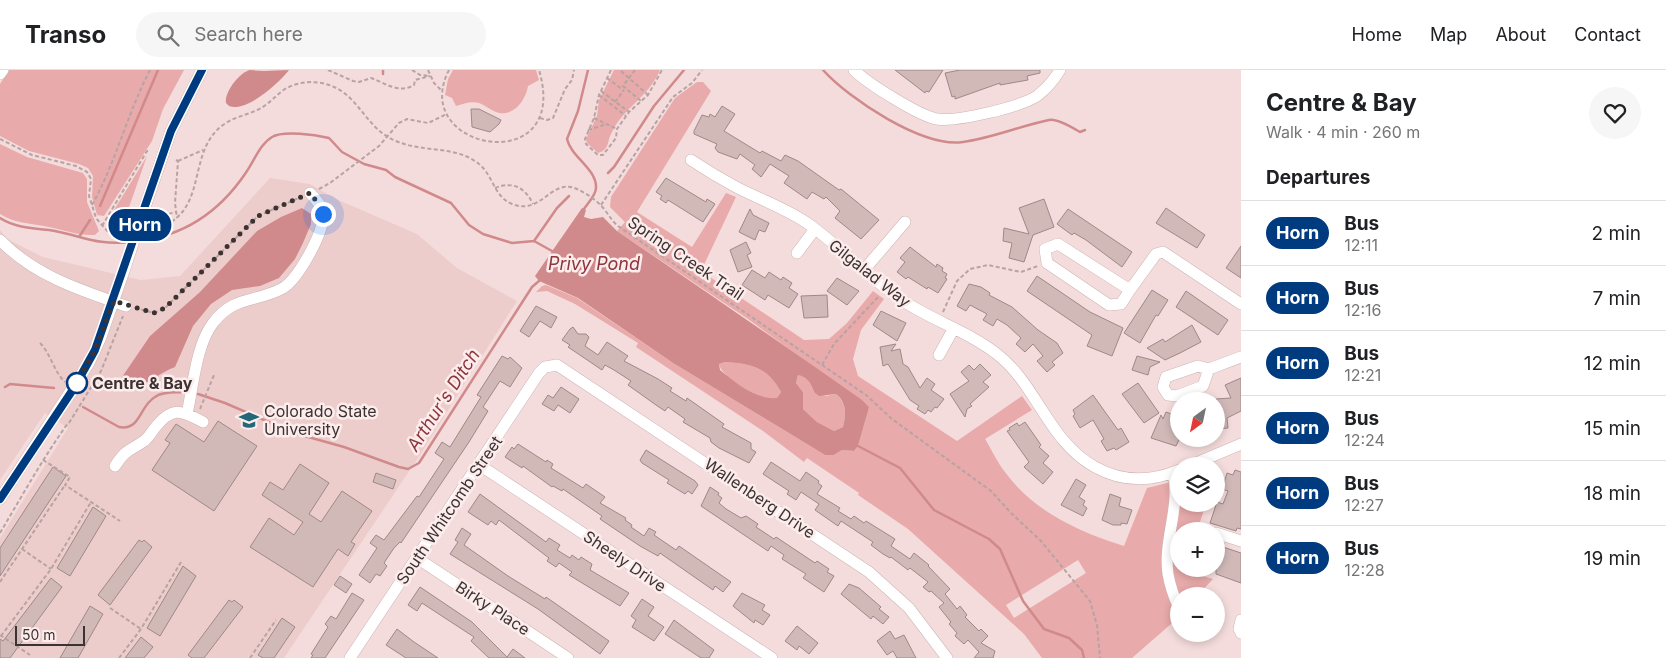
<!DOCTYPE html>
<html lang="en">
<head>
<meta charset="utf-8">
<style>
  body { margin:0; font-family:Inter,sans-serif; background:#f6f6f6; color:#202124; height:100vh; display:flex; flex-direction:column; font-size:19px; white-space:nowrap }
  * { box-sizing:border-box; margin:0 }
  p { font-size:16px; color:#757577 }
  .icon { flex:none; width:28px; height:28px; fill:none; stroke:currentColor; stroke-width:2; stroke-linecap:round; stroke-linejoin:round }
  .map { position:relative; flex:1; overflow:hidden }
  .sheet { display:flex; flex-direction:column; background:#fff; width:425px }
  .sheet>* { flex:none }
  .badge { padding:0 10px; border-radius:16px; font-size:18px; line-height:32px }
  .needle { width:32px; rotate:213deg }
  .controls { position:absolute; left:1170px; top:322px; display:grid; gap:10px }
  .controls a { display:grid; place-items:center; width:55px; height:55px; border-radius:50%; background:#fff; box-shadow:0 2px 8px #0003; font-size:25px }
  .scale { position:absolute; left:15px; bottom:12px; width:70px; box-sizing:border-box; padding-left:5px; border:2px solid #3c3232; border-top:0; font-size:14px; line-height:18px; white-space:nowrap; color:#3c3232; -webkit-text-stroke:4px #fcecec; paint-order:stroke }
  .you { position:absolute; width:25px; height:25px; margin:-12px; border:4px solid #fff; border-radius:50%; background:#1a73e8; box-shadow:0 0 0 8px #1a73e833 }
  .map>.badge { position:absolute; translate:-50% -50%; box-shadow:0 0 0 2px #fff }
  h2 { padding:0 25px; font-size:19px; line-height:45px }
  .round { display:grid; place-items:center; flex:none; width:52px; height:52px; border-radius:26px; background:#f6f6f6 }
  .summary { display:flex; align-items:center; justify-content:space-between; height:85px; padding:0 25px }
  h1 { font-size:24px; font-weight:700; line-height:38px }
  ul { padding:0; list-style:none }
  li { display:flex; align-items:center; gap:15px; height:65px; padding:0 25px; border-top:1px solid #e0e0e0 }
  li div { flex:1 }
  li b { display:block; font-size:19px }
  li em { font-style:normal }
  li .badge { min-width:55px; font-weight:700; text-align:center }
  header { display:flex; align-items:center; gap:30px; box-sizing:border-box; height:70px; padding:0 25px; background:#fff; border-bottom:1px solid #e0e0e0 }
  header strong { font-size:24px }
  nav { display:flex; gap:28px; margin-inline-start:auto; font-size:18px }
  .search { width:350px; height:45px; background:#f6f6f6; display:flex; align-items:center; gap:12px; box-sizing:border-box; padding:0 18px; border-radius:28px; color:#757577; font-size:19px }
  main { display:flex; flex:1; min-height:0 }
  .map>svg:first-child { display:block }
  .built { fill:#edcdcc }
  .green { fill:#e8aaaa; fill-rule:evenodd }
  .water { fill:#d18a8b; fill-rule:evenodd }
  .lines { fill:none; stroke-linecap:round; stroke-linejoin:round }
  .stream { stroke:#d18a8b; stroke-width:2.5 }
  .building { fill:#d1b9b8; stroke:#9e8888 }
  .minor-casing { stroke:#ccb4b4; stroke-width:12 }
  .path { stroke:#b7a3a3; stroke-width:2; stroke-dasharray:4 2.5; stroke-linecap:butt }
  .minor { stroke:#fff; stroke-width:11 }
  .minor-bridge-casing { stroke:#ccb4b4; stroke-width:12; stroke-linecap:butt }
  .minor-bridge { stroke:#fff; stroke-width:11 }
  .line-casing { stroke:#fff; stroke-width:11 }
  .line { stroke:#003b80; stroke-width:8 }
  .walk { stroke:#3c3232; stroke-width:5; stroke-dasharray:0 9 }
  .stop-dot { fill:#fff; stroke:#003b80; stroke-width:2.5 }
  .labels { text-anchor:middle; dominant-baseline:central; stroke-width:5; stroke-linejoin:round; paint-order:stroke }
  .street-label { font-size:16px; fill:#3c3232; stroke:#fcecec }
  .stop-label { font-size:16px; font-weight:bold; fill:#3c3232; stroke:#fcecec; text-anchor:start }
  .poi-label { font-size:16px; fill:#3c3232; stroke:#fcecec; text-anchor:start }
  .water-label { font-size:18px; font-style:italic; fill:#8c363d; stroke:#fcecec }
</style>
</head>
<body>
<header>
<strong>Transo</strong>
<div class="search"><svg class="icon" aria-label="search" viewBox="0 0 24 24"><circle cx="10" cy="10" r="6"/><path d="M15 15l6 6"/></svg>Search here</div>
<nav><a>Home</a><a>Map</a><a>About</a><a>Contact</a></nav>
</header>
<main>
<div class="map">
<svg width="1241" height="588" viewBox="0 0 1241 588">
  <rect width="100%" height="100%" fill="#f5dcdc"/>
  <!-- built -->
  <path class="built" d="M270,108l40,6 26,15 81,35 40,34 60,33 -101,160 -132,197h-284v-120l68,-110 -23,-15 -45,67v-250l7,9 36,18 98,23 39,-4z"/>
  <!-- green -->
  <path class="green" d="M9,0h175l-21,39 -11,32 -48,75 -7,-1 -5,-18 1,-21 -5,-8 -9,-4 -50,-13 -29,-15v-52z
    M453,0h83l3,10 -11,6c-2,14 -15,32 -32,26 -6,-2 -11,-7 -17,-9 -8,-2 -16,1 -23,3l-4,-8 -7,-3 3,-16z
    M614,0h46c-12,28 -36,37 -48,62 -5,8 -2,18 -14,21l-11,-10 -1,-4 11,-23 2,-16z
    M697,12h6l8,9 -74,121 55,35 34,-54 10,4 -35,74 103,69 25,-1 18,-16 26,-32 11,8 -23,31 -8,29 5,17 99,65 65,-45 10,14 -47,29c7,11 12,23 20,33 28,39 74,60 119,74l23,-58 32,-8v24h27l-9,27h-18v38l34,10 -16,17h-18v21l-47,41h-90l-18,-24 -116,-105 -50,-34 1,-2 -52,-35 -3,4 -41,-31 -127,-84 2,-4 -63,-39 -28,-13 -11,1 6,-6 4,-1 31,13 96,65 152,92h9l8,-5 12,1 4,-5 11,-39 -121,-88 -131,-88 8,-9 -15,-15 1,-10 64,-99zM1078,490l8,13 -72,45 -8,-13z
    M0,74l27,13 56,16 4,6v23l12,29 -4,4c-17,1 -30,-5 -46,-8 -18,-4 -33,-3 -49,-13z
    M147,86l-25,71 -7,-2 4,5 -8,-1 -3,-9z
    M725,292c27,2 42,5 56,30l-4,6c-3,1 -8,2 -12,1 -12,-3 -44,-23 -46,-35z
    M798,305l7,1 6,7 3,9 12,4 10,-2c11,10 10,20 7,33l-9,4 -17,-9 -14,-13v-17l-7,-9z"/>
  <!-- water -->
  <path class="water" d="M250,0c15,2 25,0 39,0 -10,13 -43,43 -60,36l-3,-3c-2,-11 14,-31 24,-33z
    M302,138l9,6v10l-8,19 -8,16 -16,19 -19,8 -28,4 -21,14 -18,22 -18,41c-16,6 -32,20 -48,24l-7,-5v-6l30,-44 50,-44 57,-61 24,-14z
    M582,138l4,2 -2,7 7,2 12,-2 14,14c82,56 164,112 245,169l7,7 -1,4 -10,35 -4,5 -12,-1 -8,5h-9l-152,-92 -95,-65 -39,-17 -4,-5zM725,292c27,2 42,5 56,30l-4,6c-21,2 -41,-15 -57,-28l-1,-6zM798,305c10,2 13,8 16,17l5,4 17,-2c11,9 10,20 7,33l-9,4 -17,-9 -14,-13v-17l-7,-9z"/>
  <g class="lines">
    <!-- stream -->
    <path class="stream" d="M383,0v4
      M823,0c26,29 100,78 140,72 29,-4 57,-16 86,-22 8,-2 24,8 31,12l5,-2
      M608,103l6,-6 40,-61 30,-36
      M100,136l58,-136
      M584,139c4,-6 12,-14 12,-21 1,-19 -25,-31 -29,-49l11,-28 10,-41
      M0,148c16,10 32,10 49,12 32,5 47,16 81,12
      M79,167l11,-17
      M138,171c45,-5 81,-29 107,-67 9,-12 14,-29 27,-37 11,-7 44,-2 57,1l13,14 22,12 22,6 9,7 56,26 18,22 14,9 29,9 22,-2 18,10
      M534,171l23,-33 12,-12
      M5,317l5,-3 44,4
      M198,324l27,9 69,30 50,14 55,20 9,2 11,-6 113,-176 7,-6
      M83,337l36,20c22,4 20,-21 36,-30 8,-6 21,-4 31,-5
      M858,376l42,22 34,42 55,29 11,10 23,52 21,28 25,9 13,12 2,8"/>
  </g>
  <!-- building -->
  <path class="building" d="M895,0h48l-14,22 -3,-1 -1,2z
    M960,0h80v3l-13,3 1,4 -28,5v-2l-45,16v-3l-3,1 -7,-24z
    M722,36l13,8 -11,17 36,22 2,-2 19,10 4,-6 13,6 41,29 2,-1 38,31 -18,19 -26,-21 5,-7 -14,-14 -2,2 -12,-7 -5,7 -23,-16 5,-7 -19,-12 -9,13 -9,-8 3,-4 -15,-11 -3,5 -19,-7 -3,-4 2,-4 -23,-10v-3l8,-16 7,2 1,-3 5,3z
    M471,39h8l22,11 -2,4 -9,8 -18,-5z
    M666,108l40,24 1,-3 8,5 -12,18 -35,-22 -2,3 -6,-4 2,-3 -6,-4z
    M1044,129l10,28 -21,8 -9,27 -15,-4 3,-15 -9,-2 1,-13 25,6 -10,-26z
    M1166,138l39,27 -8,13 -41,-25z
    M750,139l3,6 16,8 -4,9 -6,-2 -4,10 -16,-8z
    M1068,139l64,43 -10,15 -36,-27 -12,-7 -2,2 -15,-11z
    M746,172l5,11 -4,2 5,12 -14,5 -8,-22z
    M1241,176v32l-15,-10z
    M910,177l26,20 1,-3 6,4 -1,3 5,3 -2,4 2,1 -9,14 -10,-6 -1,2 -19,-12 -2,2 -9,-7 8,-10 -5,-4z
    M752,200l13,8 4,-6 12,8 2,-3 9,6 -3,5 9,6 -9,14 -21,-13 -3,5 -23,-15z
    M1037,206l53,36 33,16 -11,28 -25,-10 5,-11 -65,-44z
    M837,208l22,13 -12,14 -20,-14z
    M969,214l12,3 9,6 -1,2 23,12 26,23 19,13 6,10 -11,9 3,3 -8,7 -10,-11 6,-5 -10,-12 -8,8 -9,-8 5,-6 -14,-13 -10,-6 -4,7 -10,-6 4,-6 -17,-9 -4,6 -9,-5z
    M1152,220l16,10 -10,16 -2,-1 -16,28 -16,-10z
    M1186,221l42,29 -10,15 -42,-28z
    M827,225l1,22 -24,1 -3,-22z
    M536,236l21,11 -6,11 -11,-7 -11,16 -9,-6z
    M881,241l25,12 -9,18 -24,-16z
    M1192,255l9,17 -21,11 -15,7 -18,-12 16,-9 2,3z
    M573,257l5,7h8l3,3 -4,9 13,9 9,-13 21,14 -4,5 34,18 14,9 -2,3 16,10 1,-3 37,26 -2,3 29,16v6l5,3 -7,11 -30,-15 -8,-6 -1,-4 -27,-16 2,-3 -17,-12 -3,4 -9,-6 -28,-20 3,-4 -17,-11 -9,-5 -3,5 -34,-23 2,-2 -8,-5 8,-11z
    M896,274l-5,7 9,-2 3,15 5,3 12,21 7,-10 8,6 -4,6 13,9 -7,9 -2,-1 -4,5 -3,-2 -3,4 -8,-5 2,-3 -9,-6 -22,-36 -5,2 -3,-19z
    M502,286l6,3 2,-2 12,11 -12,19 -10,-6 -17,26 5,4 -19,31 -68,101 -1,-1 -6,6 -10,15 3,3 -7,10 -4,-2 -6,9 -11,-8 18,-27 -7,-5 6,-8 8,5 33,-44 2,1 25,-38 -9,-6 7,-11 8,5 31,-50 -4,-2z
    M1137,286l23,6 -10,5 -2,8 -16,-5z
    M980,294l11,11 -8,7 6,5 -19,17 2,2 -5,3 -2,8 -15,-23 19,-13 -8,-9 8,-7 5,5z
    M1241,308v33l-14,7 1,10 -12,1v-30l15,-1 -6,-13z
    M1138,313l21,30 -15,10 -22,-29z
    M561,317l18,12 -9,14 -12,-8 -4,6 -12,-7 6,-9 5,3z
    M1093,325l25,35 3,-2 8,14 -13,8 -2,-2 -7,3 -6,-10 3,-2 -11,-19 -13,8 -7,-12 2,-2 -2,-4z
    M1166,342l13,5v23l-3,6 -25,-8 10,-23 2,4z
    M218,351l39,25 -43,65 -62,-41 18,-27 -5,-3 11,-16 28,18z
    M1025,352l16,23 -2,2 10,9 -6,7 10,9 -10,12 -19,-17 5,-5 -22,-31 3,-1 -1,-2 8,-5 2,3z
    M518,374l28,18 1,-2 6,4 -2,4 32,20 3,-4 19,13 -5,6 26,15 -1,2 7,5 -1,2 13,9 5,-8 7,4 -2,3 22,15 3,-4 52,36 -8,10 -8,-6 -2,4 -53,-37 -2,3 -18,-10 -40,-27 2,-3 -39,-27 -1,2 -9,-5 -1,1 -29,-21 -1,2 -17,-11 7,-10 2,2z
    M646,380l49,31 3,4 -6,9 -4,-3 -3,3 -5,-3 -13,-8 2,-3 -27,-17 -2,-3z
    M771,392l29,19 6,-9 13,9 -1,2 4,3 -5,8 23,14 -2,3 13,8 3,-3 10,7 2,-2 29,18 -4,7 19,13 4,-6 15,12 -1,1 22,23 -5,5 12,15 3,-3 7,9 -2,2 14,14 2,-2 7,7 -7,7 14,8 -2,7h-19l5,-6 -11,-12 -4,4 -9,-8 2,-3 -8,-9 2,-2 -12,-15 5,-4 -13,-12 -2,1 -6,-5 5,-5 -18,-14 -2,2 -17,-13 -1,1 -7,-4 -12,-9 2,-3 -32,-21 -3,5 -23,-16 4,-6 -18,-12 -5,8 -9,-6 2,-3 -26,-17z
    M300,394l29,19 -20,31 12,8 21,-31 30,20 -21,31 4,2 -7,12 -10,-7 -25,38 -63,-40 19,-29 25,17 9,-13 -41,-27 8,-13 13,8z
    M53,397l13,9 -66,100v-28z
    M1235,400l6,2v57l-4,-1 -1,3 -26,-8 7,-21 6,2 5,-13 -6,-2 5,-16 6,2z
    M376,403l20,7 -3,9 -20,-7z
    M1076,409l10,6 -7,12 6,4 -2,4 4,3 -4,8 -22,-11z
    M710,417l9,6 -1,2 4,3 -3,5 7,6 15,9 5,-2 12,8 -2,3 18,12 2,-2 39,26 2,-2 12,8 -2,3 7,4 -10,16 -21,-14 3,-4 -24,-15 2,-4 -13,-9 -3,5 -67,-45z
    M480,424l66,48 3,-4 11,7 -3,5 13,8 2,-3 7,5 2,-3 11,7 -2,6 39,23 -9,13 -51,-31 3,-3 -13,-9 -3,4 -9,-6 2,-3 -50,-38 -3,5 -5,-4 -3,4 -20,-13z
    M1110,424l11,4 -2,8 13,4 -5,14 -6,-1v2h-8l-11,-5z
    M93,437l13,9 -36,60 -13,-8z
    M462,458l9,6 -7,11 44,31 37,23 1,-2 63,44 -9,13 -62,-45 -88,-55 8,-12 -3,-2z
    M139,470l3,2 2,-2 8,7 -42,58 -12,-10z
    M1216,471l8,2 -1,4 18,6v30l-25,-9z
    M183,496l13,10 -36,60 -13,-8z
    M340,506l12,8 -6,9 -12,-8z
    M51,508l11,9 -52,71h-10v-19l3,2z
    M849,514l10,4 22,19 -2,2 10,8 -6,7 -10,-8 -2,3 -30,-25z
    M420,517l52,35 35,35 6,-8 12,9h-36l-18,-17 3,-4 -52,-34 -5,8 -9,-6z
    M352,523l12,7 -39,58h-14l2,-3 -2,-1 17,-27 -3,-3 6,-8 5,3z
    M742,523l23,12 -3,5 8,5 -7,10 -8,-5 -1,3 -21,-17z
    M642,529l12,8 -6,9 16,11 -10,14 -22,-14 4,-7 -5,-4z
    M229,530l3,2 2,-2 9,7 -39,51h-12l-4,-3z
    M90,536l13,8 -25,44h-18z
    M282,548l13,9 -21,31h-11l-5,-3z
    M674,550l40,30 -5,8h-8l-36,-24z
    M797,556l21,17 -9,11 -10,-8 -2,4 -12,-9z
    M397,559l17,13 24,16h-32l-20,-13z
    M890,561l5,8 9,-4 12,23h-19l-4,-7 -6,4 -10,-14z
    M141,567l12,10 -9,11h-19z"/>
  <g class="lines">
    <defs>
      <path id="minor" d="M854,0c13,13 65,46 83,49 20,3 83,-12 100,-23 9,-7 17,-16 23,-26
        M0,4l3,-4
        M691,90c15,10 30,19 45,27 25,13 52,22 74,38 33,24 60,55 95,77 29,19 64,30 92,52 40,31 52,88 98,113 27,15 56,15 84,3
        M145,137l26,-76 31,-61
        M0,170c35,36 80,50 126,66
        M797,183l18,-24
        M864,200l41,-48
        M1130,220l-9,14 -12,1 -62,-42 -2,-14 13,-5 72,46 26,-36 7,-2 78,52
        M939,285l15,-27
        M1209,299l-6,17 -26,10 -9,-1 -5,-8 3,-10 32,-11 11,3 32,-12
        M187,344c6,-27 9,-69 26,-91 21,-28 43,-20 70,-35 15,-9 40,-54 40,-72 0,-9 -7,-17 -13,-23
        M478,394l294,194
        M115,396c12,-18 13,-14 29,-25 4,-3 7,-8 10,-12 17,-22 25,-20 49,-7
        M1189,396l52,-22
        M1173,403c8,34 -10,67 -5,101 2,12 6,23 11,34
        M0,429l89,-136 12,-26 24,-69
        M1216,463l25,8
        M417,488l151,100
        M1241,550l-2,9 2,4
        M350,588l189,-285 6,-6 12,-2 312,207 40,36 38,50"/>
    </defs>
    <!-- minor casing -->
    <use href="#minor" class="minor-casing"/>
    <!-- path -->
    <path class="path" d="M328,0l25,11 6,1 12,-4c14,5 28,16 43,7l1,-5 15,-4
      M412,0l8,5 10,1
      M428,0l6,13 7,7
      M449,0c-42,81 123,110 90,0
      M611,0l-12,25 -5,23 -9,21 1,5 12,11h5l13,-17 1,-9 12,-17 19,-17 14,-25
      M635,0l-12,16 18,15
      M621,1l27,24
      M607,8l16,12
      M601,21l28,21
      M599,25l27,21
      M615,32l9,-12
      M540,48l7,2 6,-2 12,-29 7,-9 2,-10
      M594,48l23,11
      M588,60l19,-6
      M0,69l32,16 44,11 11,6 4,7 -2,17 3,9 4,13 12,14 17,2
      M176,90l2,1 -3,42 2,15
      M178,91l25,-11
      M495,118c17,-7 30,-1 38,16
      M319,119l11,-6 49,-37 20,-23 8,-4 21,4 19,-9
      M92,135c24,-43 35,-91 58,-135
      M601,135l72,-108 19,-14 10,-13
      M156,147l20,-5
      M102,156l45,-75h3
      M147,160c66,-10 36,-76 76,-105 12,-9 26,-10 38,-17 9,-5 15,-13 24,-19 21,-12 48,-8 65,9 16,16 24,34 46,43 27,12 60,4 83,23 14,11 15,33 33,40 30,12 39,-27 65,-15 9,4 21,12 27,20 5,6 8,12 14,17l248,169 26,24 99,72 20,22 30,28 49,60 7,24 3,33
      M135,238l19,5 11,-5 93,-92 43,-19
      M943,242l14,-31 13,-12 18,-4 33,7 17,-6
      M40,273c11,11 14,29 25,39
      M822,295l12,-21 45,-48
      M200,339l14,-34
      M69,353l32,-52 22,-55
      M43,390l27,17 -5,8 55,36
      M0,463c22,-37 43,-75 68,-110
      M22,479l29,20
      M0,512l65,-97
      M110,538l31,21
      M0,565l30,20
      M1,566l50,-67 40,-67
      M119,588l22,-29 40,-67
      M250,588l26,-38"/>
    <!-- minor -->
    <use href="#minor" class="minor"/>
    <defs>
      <path id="minor-bridge" d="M125,198l20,-61"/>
    </defs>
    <!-- minor-bridge casing -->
    <use href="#minor-bridge" class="minor-bridge-casing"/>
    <!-- minor-bridge -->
    <use href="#minor-bridge" class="minor-bridge"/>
  </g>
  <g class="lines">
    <defs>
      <path id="line" d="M0,429l74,-111 21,-38 76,-219 31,-61"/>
    </defs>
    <!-- line casing -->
    <use href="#line" class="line-casing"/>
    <!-- line -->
    <use href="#line" class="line"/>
    <!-- walk -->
    <path class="walk" d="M77,313l-3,5 21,-38 19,-49 40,12 11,-5 93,-92 52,-23 11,14 2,7"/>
  </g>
  <!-- icons -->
  <defs>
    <symbol id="university-bare" viewBox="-9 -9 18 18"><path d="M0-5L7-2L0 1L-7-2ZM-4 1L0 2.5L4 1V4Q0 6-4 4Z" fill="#226878" stroke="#fcecec" stroke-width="2.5" paint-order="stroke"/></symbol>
  </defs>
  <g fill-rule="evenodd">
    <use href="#university-bare" x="235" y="336" width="28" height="28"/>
  </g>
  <!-- markers -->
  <circle class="stop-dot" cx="77" cy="313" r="10"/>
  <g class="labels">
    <!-- street labels -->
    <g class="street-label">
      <text transform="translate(686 188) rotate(34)">Spring Creek Trail</text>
      <text transform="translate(870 203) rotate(38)">Gilgalad Way</text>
      <text transform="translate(760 428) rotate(34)">Wallenberg Drive</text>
      <text transform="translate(449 440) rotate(-56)">South Whitcomb Street</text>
      <text transform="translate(625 491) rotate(34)">Sheely Drive</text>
      <text transform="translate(493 538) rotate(33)">Birky Place</text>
    </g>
    <!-- stop labels -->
    <g class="stop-label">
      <text x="92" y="313">Centre &amp; Bay</text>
    </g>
    <!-- poi labels -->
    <g class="poi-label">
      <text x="264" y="341">Colorado State<tspan x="264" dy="18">University</tspan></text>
    </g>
    <!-- water labels -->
    <g class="water-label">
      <text x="594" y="193">Privy Pond</text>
      <text transform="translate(443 330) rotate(-57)">Arthur's Ditch</text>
    </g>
  </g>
</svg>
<div class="controls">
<a><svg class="needle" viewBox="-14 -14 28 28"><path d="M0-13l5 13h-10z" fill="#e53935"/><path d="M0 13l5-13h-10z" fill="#757577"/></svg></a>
<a><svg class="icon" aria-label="layers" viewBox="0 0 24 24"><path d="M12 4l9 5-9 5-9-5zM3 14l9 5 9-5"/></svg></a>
<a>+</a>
<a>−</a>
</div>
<div class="scale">50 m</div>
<div class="you" style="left:323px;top:144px"></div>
<b class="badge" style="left:140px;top:155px;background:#003b80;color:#fff">Horn</b>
</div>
<section class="sheet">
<div class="summary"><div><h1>Centre &amp; Bay</h1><p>Walk · 4 min · 260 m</p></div><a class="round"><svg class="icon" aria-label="heart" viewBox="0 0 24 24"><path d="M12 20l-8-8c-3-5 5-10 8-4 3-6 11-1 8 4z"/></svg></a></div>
<h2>Departures</h2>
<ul>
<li><span class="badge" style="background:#003b80;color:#fff">Horn</span><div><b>Bus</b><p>12:11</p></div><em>2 min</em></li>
<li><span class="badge" style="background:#003b80;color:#fff">Horn</span><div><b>Bus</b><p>12:16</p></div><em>7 min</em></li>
<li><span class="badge" style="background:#003b80;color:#fff">Horn</span><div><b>Bus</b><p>12:21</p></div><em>12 min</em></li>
<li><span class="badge" style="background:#003b80;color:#fff">Horn</span><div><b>Bus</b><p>12:24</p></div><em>15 min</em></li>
<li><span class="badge" style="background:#003b80;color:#fff">Horn</span><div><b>Bus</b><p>12:27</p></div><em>18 min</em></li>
<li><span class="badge" style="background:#003b80;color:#fff">Horn</span><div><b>Bus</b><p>12:28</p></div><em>19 min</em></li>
</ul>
</section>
</main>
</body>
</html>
